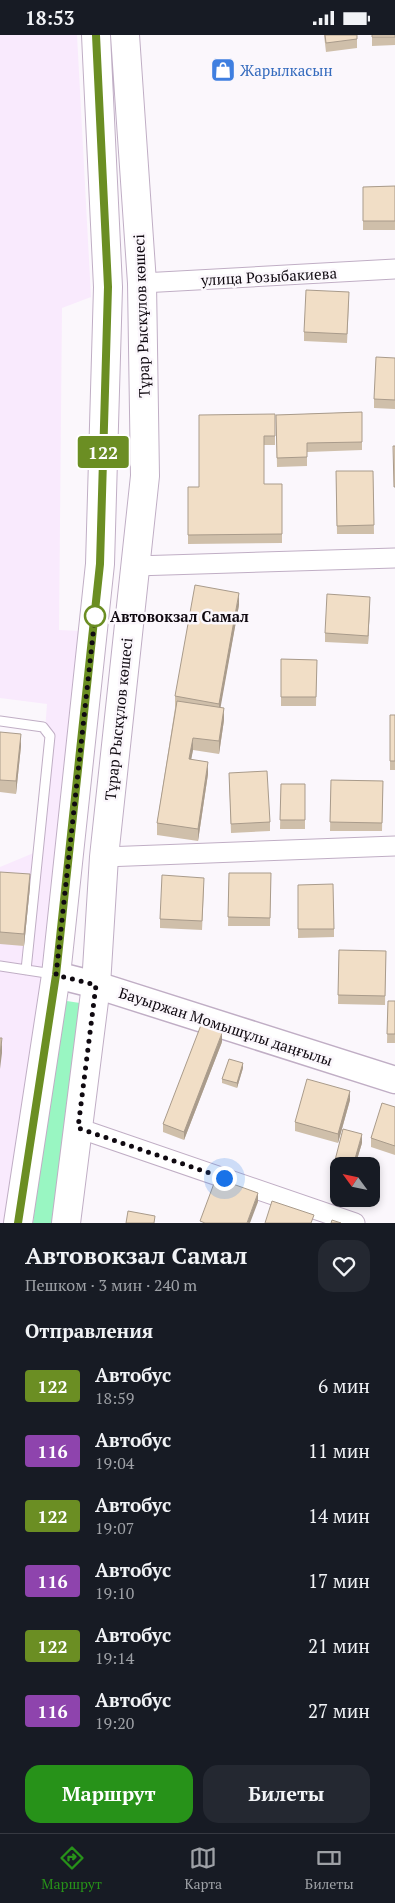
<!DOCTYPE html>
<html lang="ru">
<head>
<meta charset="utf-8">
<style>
  body { margin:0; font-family:"PT Serif",serif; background:#242831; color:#f1f3f6; height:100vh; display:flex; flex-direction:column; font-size:19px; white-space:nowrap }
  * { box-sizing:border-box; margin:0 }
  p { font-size:16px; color:#9ea1a6 }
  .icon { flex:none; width:28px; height:28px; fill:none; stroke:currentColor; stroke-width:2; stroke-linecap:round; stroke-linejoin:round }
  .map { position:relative; height:1188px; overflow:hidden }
  .details { display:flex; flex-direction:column; background:#171b24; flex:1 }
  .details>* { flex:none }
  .badge { padding:0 10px; border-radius:4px; font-size:18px; line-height:32px }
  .needle { width:32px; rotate:303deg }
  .buttons { position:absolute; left:330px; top:1122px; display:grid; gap:10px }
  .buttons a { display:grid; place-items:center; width:50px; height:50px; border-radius:10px; background:#171b24; box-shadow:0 2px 8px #0003; font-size:25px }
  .you { position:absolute; width:25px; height:25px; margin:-12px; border:4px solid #fff; border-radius:50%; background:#1a73e8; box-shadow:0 0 0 8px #1a73e833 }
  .map>.badge { position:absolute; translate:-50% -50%; box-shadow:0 0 0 2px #fff }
  h2 { padding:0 25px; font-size:19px; line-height:45px }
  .round { display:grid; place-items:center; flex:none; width:52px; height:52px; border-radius:15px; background:#242831 }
  .headline { display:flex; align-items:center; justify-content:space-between; height:85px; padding:0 25px }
  h1 { font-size:24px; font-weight:600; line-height:38px }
  .cta { display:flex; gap:10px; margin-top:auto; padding:10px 25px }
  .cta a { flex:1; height:58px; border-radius:15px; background:#279219; color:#fff; font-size:20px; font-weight:600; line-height:58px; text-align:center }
  .cta a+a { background:#242831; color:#f1f3f6 }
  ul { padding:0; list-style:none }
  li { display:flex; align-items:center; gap:15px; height:65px; padding:0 25px }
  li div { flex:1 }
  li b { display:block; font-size:19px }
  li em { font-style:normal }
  li .badge { min-width:55px; font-weight:700; text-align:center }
  .status { display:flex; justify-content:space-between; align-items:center; height:35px; padding:0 25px; background:#171b24; direction:ltr }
  .status svg { height:14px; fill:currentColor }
  .tab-bar { display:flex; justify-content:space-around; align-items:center; height:70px; border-top:1px solid #363941; background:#171b24; font-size:14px; color:#9ea1a6 }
  .tab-bar a { display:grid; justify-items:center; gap:2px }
  .tab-bar .current { color:#279219 }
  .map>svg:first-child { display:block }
  .built { fill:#f9eafd }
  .green { fill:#99f6c2 }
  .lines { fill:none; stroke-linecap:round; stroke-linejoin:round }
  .lane-casing { stroke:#c0aec5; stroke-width:11 }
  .street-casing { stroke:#c0aec5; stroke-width:21 }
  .secondary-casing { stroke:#c0aec5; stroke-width:29 }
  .primary-casing { stroke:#c0aec5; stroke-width:30 }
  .lane { stroke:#fff; stroke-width:9 }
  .street { stroke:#fff; stroke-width:19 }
  .secondary { stroke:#fff; stroke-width:26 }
  .primary { stroke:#fff; stroke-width:28 }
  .wall { fill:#cfbfaa }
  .shaded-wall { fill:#a99b8b }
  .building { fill:#f1dec6; stroke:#a99b8b }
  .line-casing { stroke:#fff; stroke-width:11 }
  .line { stroke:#6b8e23; stroke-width:8 }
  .walk { stroke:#0f0910; stroke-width:5; stroke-dasharray:0 9 }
  .stop-dot { fill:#fff; stroke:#6b8e23; stroke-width:2.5 }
  .labels { text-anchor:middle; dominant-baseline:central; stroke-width:5; stroke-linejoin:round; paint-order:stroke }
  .shop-label { font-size:15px; fill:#366cbe; stroke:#fbf7fc; text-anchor:start }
  .street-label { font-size:15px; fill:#0f0910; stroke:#fbf7fc }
  .stop-label { font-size:15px; font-weight:bold; fill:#0f0910; stroke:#fbf7fc; text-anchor:start }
</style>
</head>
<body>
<div class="status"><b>18:53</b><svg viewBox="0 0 49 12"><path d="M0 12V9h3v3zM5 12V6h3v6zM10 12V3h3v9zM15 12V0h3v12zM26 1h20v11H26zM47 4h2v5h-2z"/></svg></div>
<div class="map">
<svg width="395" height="1188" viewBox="0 0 395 1188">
  <rect width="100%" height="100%" fill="#fbf7fc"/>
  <!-- built -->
  <path class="built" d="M0,0h77l14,262 -29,11 -3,322 22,1 -64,592h-17v-356l36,-15 11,-148 -47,-6z"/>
  <!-- green -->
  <path class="green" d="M60,965l20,3 -28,220h-19z"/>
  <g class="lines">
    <defs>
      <path id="lane" d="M0,686l43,6 7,9 -24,234
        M0,931l53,8"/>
      <path id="street" d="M142,248l253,-14
        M135,531l260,-8
        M104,822l291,-11
        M78,1093l277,95"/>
      <path id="secondary" d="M56,940l40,10 299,95"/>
      <path id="primary" d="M18,1188l38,-248 44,-411 8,-277 -12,-252
        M66,1188l30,-238 8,-128 41,-381 -3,-193 -17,-248"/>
    </defs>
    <!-- lane casing -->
    <use href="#lane" class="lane-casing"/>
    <!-- street casing -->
    <use href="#street" class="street-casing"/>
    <!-- secondary casing -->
    <use href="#secondary" class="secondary-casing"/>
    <!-- primary casing -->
    <use href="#primary" class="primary-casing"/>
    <!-- lane -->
    <use href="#lane" class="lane"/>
    <!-- street -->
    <use href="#street" class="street"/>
    <!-- secondary -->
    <use href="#secondary" class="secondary"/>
    <!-- primary -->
    <use href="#primary" class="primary"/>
  </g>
  <!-- wall -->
  <path class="wall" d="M324,0h33v13l-31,4z
    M372,0h23v10l-23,1z
    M395,151v44h-32v-43z
    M349,266l-2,42 -43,-2v-9z
    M395,323v51l-21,-1v-9z
    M362,377v38l-55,2v14l-30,1 -1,-52z
    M275,379v31h-11v39h18v59l-94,1v-57h11z
    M336,436h37l1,63h-37z
    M239,570l-19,102 4,13 -5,34 -26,-4 -2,9 17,15 -10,67 -41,-6v-12l18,-115v-12z
    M370,571l-2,38 -43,-2v-9z
    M281,624l36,1 -1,46h-35z
    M390,680h5v55h-5z
    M0,697l21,14 -5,48 -16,-2z
    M229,738l41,49v9l-39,2z
    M331,745l52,1 -1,50h-52z
    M281,749h24v45h-25z
    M0,837l30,14 -6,60 -24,-2z
    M229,838h42l-1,53h-42z
    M298,850l36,44v8l-36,1z
    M204,852l-2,43 -42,-2v-9z
    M339,915l47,1 -1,54 -47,-1z
    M388,966h7v42h-8z
    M222,1007l-38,98 -21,-8v-8z
    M243,1033l-6,20 -15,-5v-4z
    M350,1065l-12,43 -43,-12v-9z
    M395,1072v48l-24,-8v-9z
    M362,1108l-7,23h-16v17l-7,-2v-9z"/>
  <!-- shaded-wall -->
  <path class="shaded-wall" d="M239,558v12l-20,111v-12z
    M370,562v9l-2,38v-8z
    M224,673v12l-5,34v-13z
    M21,699v12l-5,48v-13z
    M193,703v12l-4,21v-12z
    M208,727v12l-10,67v-12z
    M30,839v12l-6,60v-12z
    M222,998v9l-38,98v-8z
    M2,1003v15l-2,16v-14z
    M243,1028v5l-6,20v-5z
    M350,1056v9l-12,43v-9z
    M362,1099v9l-7,23h-2z
    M258,1158v9l-8,21h-3z"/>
  <!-- building -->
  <path class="building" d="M325,0h32v4l-31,4z
    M372,0h23v2h-23z
    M395,151v35h-32v-34z
    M306,255l43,2 -2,42 -43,-2z
    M376,322l19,1v42l-21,-1z
    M362,377v30l-55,1v14l-30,1 -1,-43z
    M275,379v22h-11v48h18v50l-94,1v-48h11v-72z
    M393,411h2v41h-1z
    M336,436h37l1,54 -37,1z
    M195,550l44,8 -20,111 -44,-8z
    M327,559l43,3 -2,39 -43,-3z
    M281,624l36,1 -1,37h-35z
    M177,666l47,7 -5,33 -26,-3 -4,21 19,3 -10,67 -41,-6z
    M390,680h5v46h-5z
    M0,697l21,2 -5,47 -16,-1z
    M267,736l3,51 -39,2 -2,-51z
    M331,745l52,1 -1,42 -52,-1z
    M281,749h24v36h-25z
    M0,837l30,2 -6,60 -24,-2z
    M229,838h42l-1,45 -42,-1z
    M162,840l42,3 -2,43 -42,-2z
    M333,849l1,45h-36v-44z
    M339,915l47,1 -1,45 -47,-1z
    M388,966h7v33h-8z
    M201,990l21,8 -38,99 -21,-8z
    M0,1003h2l-2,17z
    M229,1024l14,4 -6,20 -15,-4z
    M307,1044l43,12 -12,43 -43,-12z
    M382,1068l13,4v39l-24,-8z
    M343,1094l19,5 -9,32h-14v8l-7,-2z
    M216,1143l42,15 -11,30h-42l-5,-2z
    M272,1166l42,14 -3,8h-46z
    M128,1176l27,5 -1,7h-28z
    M332,1185l9,3h-10z"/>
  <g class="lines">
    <defs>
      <path id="line" d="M18,1188l38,-248 44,-411 8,-277 -12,-252"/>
    </defs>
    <!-- line casing -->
    <use href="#line" class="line-casing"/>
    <!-- line -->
    <use href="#line" class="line"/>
    <!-- walk -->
    <path class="walk" d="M95,581l-39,359 40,10 -18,143 146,50"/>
  </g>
  <!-- icons -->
  <defs>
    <symbol id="shop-square" viewBox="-11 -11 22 22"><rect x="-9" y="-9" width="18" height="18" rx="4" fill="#3f7fe0" stroke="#fbf7fc"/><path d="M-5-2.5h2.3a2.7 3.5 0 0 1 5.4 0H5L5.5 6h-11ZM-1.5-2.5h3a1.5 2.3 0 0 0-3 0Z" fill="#fff"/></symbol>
  </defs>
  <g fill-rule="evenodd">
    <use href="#shop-square" x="209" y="21" width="28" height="28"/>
  </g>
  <!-- markers -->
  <circle class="stop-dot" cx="95" cy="581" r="10"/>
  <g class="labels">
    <!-- shop labels -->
    <g class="shop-label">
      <text x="240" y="35">Жарылкасын</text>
    </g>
    <!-- street labels -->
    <g class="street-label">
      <text transform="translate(269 241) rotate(-3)">улица Розыбакиева</text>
      <text transform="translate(141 281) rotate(-92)">Тұрар Рыскұлов көшесі</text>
      <text transform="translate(118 684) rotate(-84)">Тұрар Рыскұлов көшесі</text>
      <text transform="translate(226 991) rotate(18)">Бауыржан Момышұлы даңғылы</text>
    </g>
    <!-- stop labels -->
    <g class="stop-label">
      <text x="110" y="581">Автовокзал Самал</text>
    </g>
  </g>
</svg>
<div class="buttons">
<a><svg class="needle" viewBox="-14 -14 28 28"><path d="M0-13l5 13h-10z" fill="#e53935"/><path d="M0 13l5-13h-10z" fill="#9ea1a6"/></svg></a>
</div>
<div class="you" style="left:224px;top:1143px"></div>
<b class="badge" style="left:103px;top:417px;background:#6b8e23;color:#fff">122</b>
</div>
<section class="details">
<div class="headline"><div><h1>Автовокзал Самал</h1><p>Пешком · 3 мин · 240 m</p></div><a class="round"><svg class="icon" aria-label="heart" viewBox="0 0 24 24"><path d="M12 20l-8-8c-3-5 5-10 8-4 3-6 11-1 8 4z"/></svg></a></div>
<h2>Отправления</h2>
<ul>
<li><span class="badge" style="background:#6b8e23;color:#fff">122</span><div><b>Автобус</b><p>18:59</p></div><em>6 мин</em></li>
<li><span class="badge" style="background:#8e44ad;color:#fff">116</span><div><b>Автобус</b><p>19:04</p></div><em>11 мин</em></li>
<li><span class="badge" style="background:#6b8e23;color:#fff">122</span><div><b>Автобус</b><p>19:07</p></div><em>14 мин</em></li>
<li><span class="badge" style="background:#8e44ad;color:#fff">116</span><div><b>Автобус</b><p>19:10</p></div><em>17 мин</em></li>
<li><span class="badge" style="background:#6b8e23;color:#fff">122</span><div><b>Автобус</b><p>19:14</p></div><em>21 мин</em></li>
<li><span class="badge" style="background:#8e44ad;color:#fff">116</span><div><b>Автобус</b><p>19:20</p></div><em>27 мин</em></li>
</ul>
<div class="cta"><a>Маршрут</a><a>Билеты</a></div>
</section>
<nav class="tab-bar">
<a class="current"><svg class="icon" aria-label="directions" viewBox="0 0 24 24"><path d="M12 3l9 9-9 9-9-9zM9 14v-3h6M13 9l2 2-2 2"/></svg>Маршрут</a>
<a><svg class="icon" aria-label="map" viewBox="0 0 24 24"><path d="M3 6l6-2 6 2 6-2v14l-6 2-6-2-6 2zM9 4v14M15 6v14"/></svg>Карта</a>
<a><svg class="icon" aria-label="tickets" viewBox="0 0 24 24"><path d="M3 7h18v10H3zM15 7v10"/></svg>Билеты</a>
</nav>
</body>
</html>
